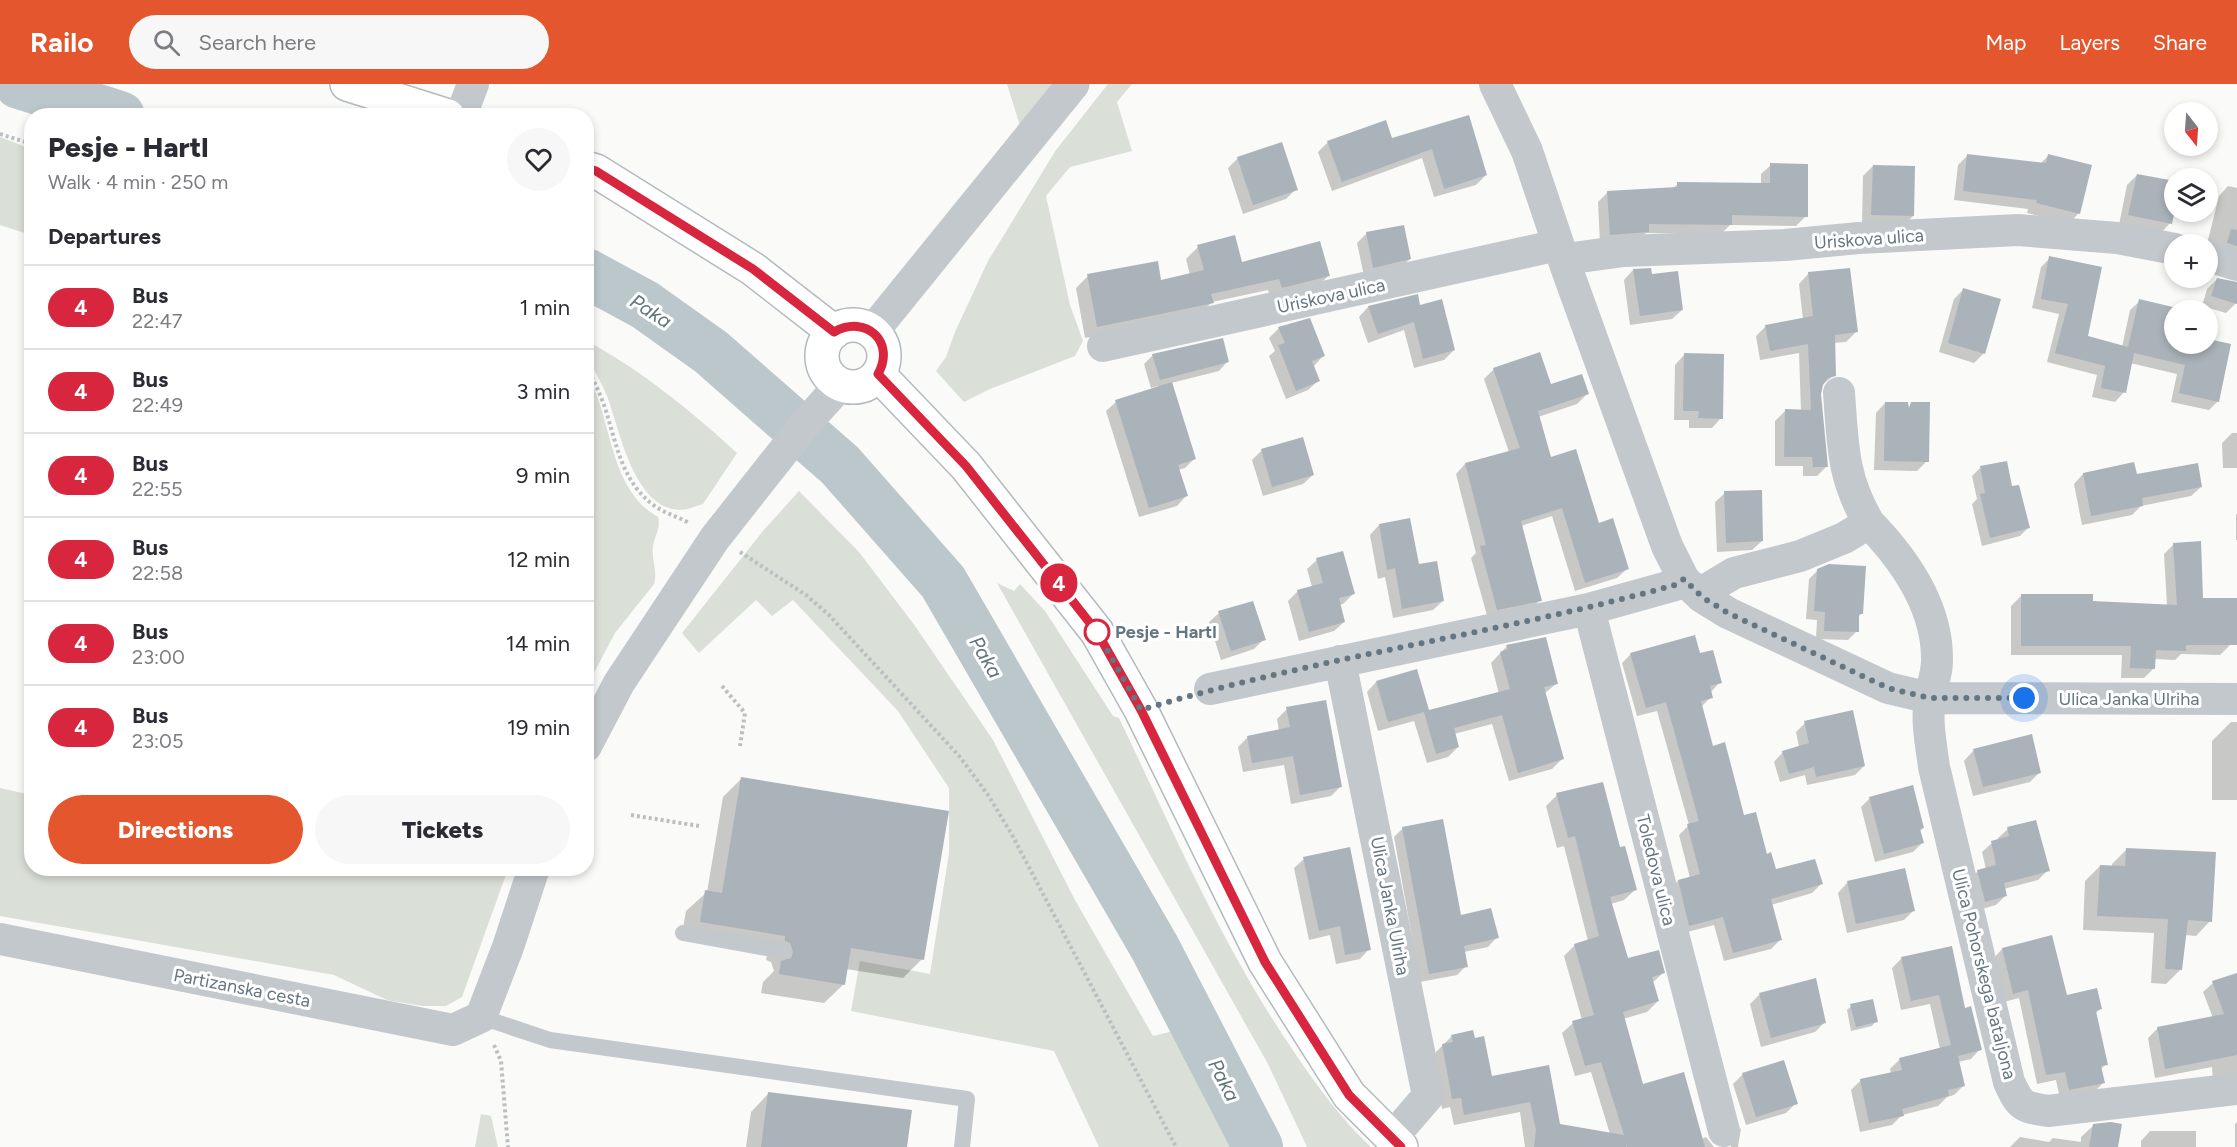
<!DOCTYPE html>
<html lang="en">
<head>
<meta charset="utf-8">
<style>
  body { margin:0; font-family:Figtree,sans-serif; background:#f7f7f7; color:#2b2b33; height:100vh; display:flex; flex-direction:column; font-size:22px; white-space:nowrap }
  * { box-sizing:border-box; margin:0 }
  p { font-size:20px; color:#7c7c81 }
  .icon { flex:none; width:33px; height:33px; fill:none; stroke:currentColor; stroke-width:2; stroke-linecap:round; stroke-linejoin:round }
  .map { position:relative; flex:1; overflow:hidden }
  .sheet { position:absolute; left:24px; top:24px; width:570px; height:768px; display:flex; flex-direction:column; background:#fff; border-radius:24px; box-shadow:0 3px 9px #0003 }
  .sheet>* { flex:none }
  .badge { padding:0 12px; border-radius:20px; font-size:21px; line-height:39px }
  .needle { width:39px; rotate:163deg }
  .tools { position:absolute; left:2164px; top:18px; display:grid; gap:12px }
  .tools a { display:grid; place-items:center; width:54px; height:54px; border-radius:50%; background:#fff; box-shadow:0 3px 9px #0003; font-size:30px }
  .you { position:absolute; width:30px; height:30px; margin:-15px; border:4px solid #fff; border-radius:50%; background:#1a73e8; box-shadow:0 0 0 9px #1a73e833 }
  .map>.badge { position:absolute; translate:-50% -50%; box-shadow:0 0 0 3px #fff }
  h2 { padding:0 24px; font-size:22px; line-height:54px }
  .round { display:grid; place-items:center; flex:none; width:63px; height:63px; border-radius:32px; background:#f7f7f7 }
  .summary { display:flex; align-items:center; justify-content:space-between; height:102px; padding:0 24px }
  h1 { font-size:28px; font-weight:800; line-height:45px }
  .button { display:flex; gap:12px; margin-top:auto; padding:12px 24px }
  .button a { flex:1; height:69px; border-radius:36px; background:#e4572e; color:#fff; font-size:24px; font-weight:800; line-height:69px; text-align:center }
  .button a+a { background:#f7f7f7; color:#2b2b33 }
  ul { padding:0; list-style:none }
  li { display:flex; align-items:center; gap:18px; height:84px; padding:0 24px; border-top:2px solid #e1e1e2 }
  li div { flex:1 }
  li b { display:block; font-size:22px }
  li em { font-style:normal }
  li .badge { min-width:66px; font-weight:700; text-align:center }
  header { display:flex; align-items:center; gap:36px; box-sizing:border-box; height:84px; padding:0 30px; background:#e4572e; color:#fff }
  header strong { font-size:28px }
  nav { display:flex; gap:33px; margin-inline-start:auto; font-size:21px }
  .search { width:420px; height:54px; background:#f7f7f7; display:flex; align-items:center; gap:15px; box-sizing:border-box; padding:0 21px; border-radius:33px; color:#7c7c81; font-size:22px }
  .map>svg:first-child { display:block }
  .green { fill:#dadfd7 }
  .shadow { fill:#0003 }
  .lines { fill:none; stroke-linecap:round; stroke-linejoin:round }
  .river { stroke:#bbc7cb; stroke-width:50 }
  .building { fill:#aab3b9 }
  .secondary-casing { stroke:#b3babf; stroke-width:36 }
  .path { stroke:#bbbfc2; stroke-width:4; stroke-dasharray:3 3; stroke-linecap:butt }
  .service { stroke:#c3c8cc; stroke-width:16 }
  .minor { stroke:#c3c8cc; stroke-width:32 }
  .tertiary { stroke:#c3c8cc; stroke-width:33 }
  .secondary { stroke:#fff; stroke-width:33 }
  .line-casing { stroke:#fff; stroke-width:14 }
  .line { stroke:#d7263d; stroke-width:9 }
  .walk { stroke:#657683; stroke-width:6; stroke-dasharray:0 10.8 }
  .stop-dot { fill:#fff; stroke:#d7263d; stroke-width:3 }
  .labels { text-anchor:middle; dominant-baseline:central; stroke-width:6; stroke-linejoin:round; paint-order:stroke }
  .street-label { font-size:18px; fill:#657683; stroke:#fff }
  .stop-label { font-size:18px; font-weight:bold; fill:#657683; stroke:#fff; text-anchor:start }
  .water-label { font-size:20px; font-style:italic; fill:#60757c; stroke:#fff }
</style>
</head>
<body>
<header>
<strong>Railo</strong>
<div class="search"><svg class="icon" aria-label="search" viewBox="0 0 24 24"><circle cx="10" cy="10" r="6"/><path d="M15 15l6 6"/></svg>Search here</div>
<nav><a>Map</a><a>Layers</a><a>Share</a></nav>
</header>
<div class="map">
<svg width="2237" height="1063" viewBox="0 0 2237 1063">
  <rect width="100%" height="100%" fill="#fafaf8"/>
  <!-- green -->
  <path class="green" d="M1007,0h45l-32,42z
    M1108,0h24l-15,18 15,49 -62,16 -24,29 24,109 13,36 -8,15 -85,33 -26,13 -28,-31 10,-14 9,-25 33,-71 68,-111z
    M0,53l31,12v86l-31,-10z
    M587,257c54,29 104,70 150,112l-34,51c-7,2 -16,6 -23,6 -47,-2 -60,-80 -73,-114 -7,-18 -21,-35 -20,-55z
    M587,290c23,40 21,94 53,129 5,6 12,10 18,14 3,11 -3,18 -5,29 -2,13 5,24 1,38l-39,49 -28,53z
    M799,407l60,61 56,74 78,114 82,160 78,136 28,-7 59,118h-141l-45,-96 -203,-40 9,-50 70,13 19,-121v-65l-51,-77 -105,-111 -21,16 -16,-16 -57,53 -17,-20 81,-102z
    M997,499l17,8 6,-7 25,27 68,105 6,2c54,113 104,230 175,334 23,34 47,67 77,95h-64l-39,-83z
    M0,704l31,7 1,73 476,1 -46,128 -16,9h-24l-35,-6 -53,-25 -334,-59z
    M481,1030l10,2 7,31h-23z"/>
  <!-- shadow -->
  <path class="shadow" d="M1468,33l18,58 -10,10 -42,12 -12,-39 -90,33 -14,-39 10,-10 63,-2z
    M1968,71l72,9 8,-8 31,57 -10,10 -42,-10 1,-4 -74,-9 4,-35z
    M1238,74l58,31 -10,10 -43,15 -15,-46z
    M1771,81l35,51 -10,10 -66,-1 -9,9 -75,-1 -8,8 -38,3 -2,-42 9,-9 65,-4 6,-5 83,1v-11z
    M1873,82l40,50 -10,10 -41,-2 1,-48z
    M2137,91l38,8v18l-5,22 -9,10 -42,-8 8,-40z
    M2228,102l9,2v73l-30,-17 12,-48z
    M1367,149l43,26 -10,9 -36,8 -7,-33z
    M1198,163l43,16 87,13 -12,12 -46,11 -2,-9 -56,12 -12,12 -115,24 -9,-50 12,-12 72,6 30,-7 -4,-16z
    M2050,174l36,80 36,9 8,-37 10,-9 30,32 5,1v10h33v-3l10,60 -9,9 -38,-8 6,-28 -47,-11 -6,29 -9,10 -23,-5 5,-22 -50,-13 12,-48 -27,-6 9,-41z
    M1633,186l17,6 32,34 -10,9 -42,6 -6,-45z
    M1808,190l48,58 -10,10 -13,1 1,32 -13,11 -1,8 7,72 -10,10h-14v-10h-28v-45l10,-10h16l-2,-58 -39,7 -4,-24 10,-10 37,-6 -4,-36z
    M2217,195l20,4 -1,20 -10,10 -24,-7 5,-17z
    M1964,205l20,64 -10,10 -35,-11 15,-53z
    M1417,212l2,11 35,43 -10,10 -30,8 -10,-38 -36,13 -9,-26 9,-10z
    M1279,244l44,28 -9,10 4,15 -10,9 -22,9 -17,-43 6,-5 -6,-13z
    M1153,271l74,7 -8,9 -48,12 23,76 -9,9 -7,2 8,26 -9,10 -38,11 -33,-106 10,-9 43,-14 -1,-2 -7,2 -7,-24z
    M1684,271l37,63 -9,10h-23v-8h-15l1,-55z
    M1494,285l56,17 37,8 -10,10 -39,13 12,42 77,110 -10,9 -42,13 -23,-75 -31,10 19,74 -9,10 -43,9 -17,-61 5,-5 -20,-79 9,-10 44,-12 -25,-73z
    M1885,319l22,5 5,-4 15,57 -10,10 -43,-1 2,-57z
    M2232,349h5v35h-14l-1,-25z
    M1262,366l51,25 -10,9 -40,12 -11,-36z
    M1980,384l31,20 17,40 -8,8 -38,10 -10,-42 5,-5 -5,-23z
    M2083,390l53,2 65,11 -10,9 -50,10 -9,9 -50,10 -8,-41z
    M1725,409l37,48 -10,9 -35,2 -2,-50z
    M2236,430h1v26h-1z
    M1379,441l38,41 26,35 -10,9 -40,8 -8,-41 -7,2 -8,-44z
    M2174,460l28,55 28,46 -10,10 -39,-1 -6,6 -21,-1 -1,10 -9,9h-23l1,-23h-111v-49l10,-10 70,7 76,3 -3,-52z
    M1317,476l36,34 -10,10 -4,1 5,17 -10,9 -35,10 -11,-40 10,-10 14,-4 -5,-18z
    M1818,486l43,44 -4,4v13l-9,9 -32,-1 1,-19 -11,-1 3,-40z
    M1219,529l45,26 -10,10 -33,11 -12,-38z
    M1507,562l50,37 -13,11 18,65 -10,10 -43,12 -17,-57 -38,10 4,13 -10,10 -21,6 -13,-42 -36,10 -11,-39 9,-10 52,30 71,-18 -8,-31z
    M1631,570l68,1 21,27 -10,11 1,4 -10,10 11,41 31,69 32,54 46,13 -9,9 -41,12 10,34 -10,10 -47,12 -10,-36 -34,9 -11,-43 9,-10 12,-3 -11,-43 10,-10 -32,-114 -20,5 -15,-53z
    M1287,625l54,77 -10,10 -40,8 -7,-39 -41,7 -5,-25 9,-9 32,-7 -2,-12z
    M2231,638h6v78h-25v-59z
    M1805,639l59,43 -9,9 -48,10 -2,-10 -25,7 -6,-20 9,-10 16,-5 -3,-15z
    M1973,667l67,21 -10,10 -57,14 -9,-35z
    M742,694l180,181 -19,19 -57,-9 -2,15 -20,19 -63,-10 2,-11 11,-11 -3,-9 -5,-2 1,-5 -86,-15 5,-29 21,-19 16,-95z
    M1557,711l62,54 16,41 -11,10 -13,4 16,56 36,13 -11,10 6,18 -11,11 -24,7 19,66 59,54 5,-2 8,10h-189l-5,-35 -66,13 -4,-18 -8,2 -10,-53 20,-20 39,41 57,-10 11,58 51,9 -19,-62 -16,4 -13,-43 11,-10 9,-3 -18,-64 11,-11 13,-4 -24,-95 -7,2 -11,-42z
    M1870,714l53,30 -4,4 3,11 -9,9 -38,10 -14,-55z
    M1403,744l57,89 37,20 -9,10 -24,5 2,14 -9,9 -37,7 -26,-145z
    M2008,745l40,41 -10,10 -34,9 2,6 -10,10 -21,6 -7,-30 10,-10 8,-2 -4,-17 10,-9 6,-2v-3z
    M2127,765l83,72 -14,15 -11,-1 -5,35 -14,14 -15,-1 3,-50 -71,-3 2,-49 15,-15 12,1v-3z
    M1304,775l65,90 -9,10 -24,5 -6,-29 -21,5 -15,-72z
    M1904,786l10,40 -10,10 -57,13 -9,-40 9,-10z
    M2002,865l64,48 34,12 -5,5 11,50 -6,6 3,13 -9,9 -34,7 -4,-19 -19,4 -18,-86 -15,4 -11,-43z
    M1902,874l62,51 16,40 -9,10 -13,3 6,23 -10,10 -7,2 -9,9 -36,9 -10,10 -32,7 -9,-42 10,-10 30,-6 -1,-5 10,-10 40,-10 -10,-45 -29,6 -9,-42z
    M2237,890v109l-24,-1 -1,-15 -57,11 -7,-40 10,-10 55,-10 -10,-26 10,-9z
    M1760,910l64,29 -9,9 -54,15 -11,-43z
    M1851,922l25,15 -4,5 -21,5 -4,-21z
    M1743,990l53,29 -10,10 -40,12 -13,-41z
    M768,1010l138,53h-160l5,-35z
    M2237,1038v25h-2v-23z
    M2094,1041l22,22h-106l10,-10 29,5 4,-4 28,4v-5z
    M1741,1044l-3,19h-7v-9z
    M2150,1047h46v16h-55v-6z"/>
  <g class="lines">
    <!-- river -->
    <path class="river" d="M19,0l101,32
      M586,189l59,32 66,47 129,113 103,117 212,366 103,199"/>
  </g>
  <!-- building -->
  <path class="building" d="M1469,31l18,60 -43,14 -12,-40 -90,33 -15,-41 59,-21 6,18z
    M1282,58l16,48 -45,15 -16,-48z
    M1967,70l79,9 2,-9 44,11 -12,49 -44,-11 1,-3 -74,-9z
    M1770,79l38,1v53l-76,-2v10l-83,-1v8l-39,3 -3,-44 70,-4v-5l93,1z
    M1873,81l42,1 -1,50 -43,-1z
    M2137,90l38,7v28l-3,15 -44,-9z
    M1404,141l7,34 -38,9 -7,-36z
    M2231,145l6,1v16l-10,-3z
    M1235,151l7,27 78,-21 10,35 -48,12 -3,-9 -68,15 3,9 -117,24 -10,-53 71,-13 3,19 43,-10 -7,-25z
    M2049,172l53,11 -14,69 40,11 11,-48 38,9 -5,24 3,1v11h33v-5l23,5 -12,58 -40,-9 6,-28 -51,-12 -8,40 -25,-5 4,-22 -50,-13 13,-49 -27,-5z
    M1651,184l1,6 26,-3 5,39 -43,6 -7,-47z
    M1850,184l8,64 -23,3 1,41 -8,2 -5,7 -2,9 7,73h-15l-1,-10h-28l1,-48 26,1 -3,-66 -38,7 -5,-26 48,-9 -5,-44z
    M2217,194l20,4v22l-26,-8z
    M1963,204l38,11 -16,55 -37,-11z
    M1418,210l2,11 22,-6 13,51 -32,9 -9,-37 -36,12 -10,-28z
    M1310,234l15,38 -13,5 8,20 -24,10 -18,-46 7,-2 -7,-16z
    M1223,254l6,24 -69,18 -8,-26z
    M1540,268l11,32 31,-10 7,20 -51,17 13,46 25,-8 23,74 14,-5 16,51 -44,14 -23,-75 -41,13 21,80 -45,9 -17,-64 6,-1 -21,-82 55,-15 -27,-80z
    M1684,269l40,1 -1,65 -25,-1 1,-7h-16z
    M1172,298l24,77 -18,6 10,31 -39,12 -34,-108z
    M1885,318h23l1,7 2,-7h19l-1,60 -45,-1z
    M1303,353l11,38 -42,12 -11,-38z
    M2007,377l5,25 7,-1 11,43 -40,10 -10,-44 5,-1 -5,-27z
    M2134,378l3,12 61,-11 4,24 -60,11 1,8 -52,10 -8,-43z
    M1762,406l1,51 -37,2 -2,-52z
    M1410,434l9,46 18,-3 7,40 -42,8 -7,-41 -8,2 -8,-46z
    M2201,457l2,57h34v47h-51v6l-30,-1 -1,19 -25,-1 1,-22h-110v-52h72v7l84,4 -4,-62z
    M1343,467l12,43 -16,4 6,24 -36,10 -12,-42 26,-7 -7,-25z
    M1829,480l37,2 -3,48h-4v18l-35,-1 1,-19 -11,-1 3,-42z
    M1253,517l13,39 -35,11 -13,-40z
    M1695,551l5,18 13,-3 9,33 -12,3 3,12 -12,3 12,45 12,-4 19,73 12,-3 11,42 4,-2 5,17 39,-10 8,25 -52,15 11,41 -49,13 -10,-36 -34,9 -11,-46 22,-6 -13,-50 12,-3 -33,-119 -20,6 -16,-55z
    M1546,553l12,47 -14,3 20,72 -46,14 -16,-58 -48,13 5,19 -23,7 -12,-42 -36,10 -12,-41 41,-12 12,41 81,-21 -10,-37 8,-3 -2,-4z
    M1326,616l16,87 -42,8 -7,-39 -41,7 -5,-27 43,-9 -4,-20z
    M1853,626l12,56 -49,11 -2,-10 -25,7 -7,-23 27,-8 -5,-22z
    M2032,650l9,39 -58,14 -10,-38z
    M741,693l208,34 -25,149 -73,-12 -6,37 -66,-11 2,-13 10,-3 2,-6 -3,-9 -5,-2v-5l-85,-14 5,-32 17,3z
    M1603,698l17,65 5,-1 12,44 -27,7 18,61 31,-8 6,23 -13,4 7,24 -36,11 20,72 41,-12 21,75h-78l-1,-3v3h-92l2,-17 -6,-28 -66,13 -3,-17 -9,1 -10,-55 11,-2 -2,-7 22,-5 2,8 9,-2 8,40 57,-11 11,59 64,11 -23,-73 -16,4 -13,-45 22,-6 -20,-71 25,-8 -24,-100 -7,2 -12,-45z
    M1913,701l11,43 -4,1 4,14 -40,11 -15,-57z
    M1443,735l18,96 30,-7 8,30 -35,8 4,21 -39,7 -27,-147z
    M2036,736l14,51 -46,12 3,13 -22,6 -8,-32 19,-5 -5,-24 18,-5 -2,-9z
    M1350,763l21,103 -26,5 -5,-29 -21,5 -16,-74z
    M2126,764l90,4 -4,70 -24,-2 -6,50 -17,-1 3,-50 -71,-3 3,-51 25,1z
    M1905,784l10,43 -59,13 -9,-43z
    M2052,851l15,60 30,-7 5,21 -6,2 12,54 -7,1 4,17 -36,7 -4,-18 -19,3 -18,-85 -15,4 -11,-46z
    M1952,862l13,62 6,-2 11,44 -24,6 7,30 -17,4 1,6 -47,13 2,7 -35,7 -9,-44 42,-9 -3,-12 52,-13 -12,-50 -28,6 -10,-44z
    M2237,889v82l-72,14 -8,-42 67,-13 -12,-33z
    M1816,894l10,45 -55,15 -12,-45z
    M1873,915l5,23 -22,5 -6,-23z
    M1784,976l14,44 -42,13 -14,-44z
    M768,1008l144,18 -5,37h-146z
    M2111,1038l11,2 -4,23h-29l4,-23z"/>
  <g class="lines">
    <defs>
      <path id="secondary" d="M347,0l101,32
        M586,84l10,3 157,98 81,63
        M822 272a31 31 0 1 1 62 0a31 31 0 1 1-62 0Z
        M878,290l88,92 131,166 44,78 124,252 84,133 52,52"/>
    </defs>
    <!-- secondary casing -->
    <use href="#secondary" class="secondary-casing"/>
    <!-- path -->
    <path class="path" d="M0,50l32,10
      M586,282c7,13 13,25 18,39 12,35 16,74 48,99 11,9 25,12 37,19
      M740,468l66,43 23,20 131,142 28,38 23,38 165,314
      M722,602l23,27 -5,33
      M631,731l68,11
      M494,961l7,16 7,86"/>
    <!-- service -->
    <path class="service" d="M683,849l100,18
      M481,933l69,23 417,59 -5,48"/>
    <!-- minor -->
    <path class="minor" d="M1495,0l32,67 38,113 102,282 17,34 18,17 26,16 160,75 42,10 307,1
      M461,32l12,-32
      M2208,172l29,9
      M1565,180l15,-7 44,-6 161,-6 74,-7 159,-8 99,8 58,11
      M1103,262l455,-101
      M1839,309c4,52 3,84 30,130
      M1699,510l35,-21 66,-17 44,-18 25,-15c36,37 69,85 68,138 0,13 -5,24 -7,37 -4,23 1,46 4,69l75,315c11,24 13,25 39,29l189,-22
      M1589,525l135,522
      M1340,577l88,435 -37,43
      M1210,605l379,-80 86,-24 9,-5
      M586,662l33,-63 96,-145 90,-114 36,-40
      M0,855l453,91 28,-13 27,-70 26,-79"/>
    <!-- tertiary -->
    <path class="tertiary" d="M872,248l201,-248"/>
    <!-- secondary -->
    <use href="#secondary" class="secondary"/>
  </g>
  <g class="lines">
    <defs>
      <path id="line" d="M586,84l10,3 157,98 81,63c32,-18 62,10 44,42l88,92 131,166 44,78 124,252 84,133 52,52"/>
    </defs>
    <!-- line casing -->
    <use href="#line" class="line-casing"/>
    <!-- line -->
    <use href="#line" class="line"/>
    <!-- walk -->
    <path class="walk" d="M1097,548l44,78c175,-53 358,-76 534,-125l9,-6 18,18 26,16 160,75 42,10h94"/>
  </g>
  <!-- markers -->
  <circle class="stop-dot" cx="1097" cy="548" r="12"/>
  <g class="labels">
    <!-- street labels -->
    <g class="street-label">
      <text transform="translate(1869 155) rotate(-4)">Uriskova ulica</text>
      <text transform="translate(1331 212) rotate(-12)">Uriskova ulica</text>
      <text x="2129" y="615">Ulica Janka Ulriha</text>
      <text transform="translate(1656 786) rotate(76)">Toledova ulica</text>
      <text transform="translate(1390 822) rotate(79)">Ulica Janka Ulriha</text>
      <text transform="translate(1984 890) rotate(76)">Ulica Pohorskega bataljona</text>
      <text transform="translate(242 904) rotate(11)">Partizanska cesta</text>
    </g>
    <!-- stop labels -->
    <g class="stop-label">
      <text x="1115" y="548">Pesje - Hartl</text>
    </g>
    <!-- water labels -->
    <g class="water-label">
      <text transform="translate(651 227) rotate(33)">Paka</text>
      <text transform="translate(986 573) rotate(60)">Paka</text>
      <text transform="translate(1224 996) rotate(63)">Paka</text>
    </g>
  </g>
</svg>
<div class="tools">
<a><svg class="needle" viewBox="-14 -14 28 28"><path d="M0-13l5 13h-10z" fill="#e53935"/><path d="M0 13l5-13h-10z" fill="#7c7c81"/></svg></a>
<a><svg class="icon" aria-label="layers" viewBox="0 0 24 24"><path d="M12 4l9 5-9 5-9-5zM3 14l9 5 9-5"/></svg></a>
<a>+</a>
<a>−</a>
</div>
<div class="you" style="left:2024px;top:614px"></div>
<b class="badge" style="left:1059px;top:499px;background:#d7263d;color:#fff">4</b>
<section class="sheet">
<div class="summary"><div><h1>Pesje - Hartl</h1><p>Walk · 4 min · 250 m</p></div><a class="round"><svg class="icon" aria-label="heart" viewBox="0 0 24 24"><path d="M12 20l-8-8c-3-5 5-10 8-4 3-6 11-1 8 4z"/></svg></a></div>
<h2>Departures</h2>
<ul>
<li><span class="badge" style="background:#d7263d;color:#fff">4</span><div><b>Bus</b><p>22:47</p></div><em>1 min</em></li>
<li><span class="badge" style="background:#d7263d;color:#fff">4</span><div><b>Bus</b><p>22:49</p></div><em>3 min</em></li>
<li><span class="badge" style="background:#d7263d;color:#fff">4</span><div><b>Bus</b><p>22:55</p></div><em>9 min</em></li>
<li><span class="badge" style="background:#d7263d;color:#fff">4</span><div><b>Bus</b><p>22:58</p></div><em>12 min</em></li>
<li><span class="badge" style="background:#d7263d;color:#fff">4</span><div><b>Bus</b><p>23:00</p></div><em>14 min</em></li>
<li><span class="badge" style="background:#d7263d;color:#fff">4</span><div><b>Bus</b><p>23:05</p></div><em>19 min</em></li>
</ul>
<div class="button"><a>Directions</a><a>Tickets</a></div>
</section>
</div>
</body>
</html>
